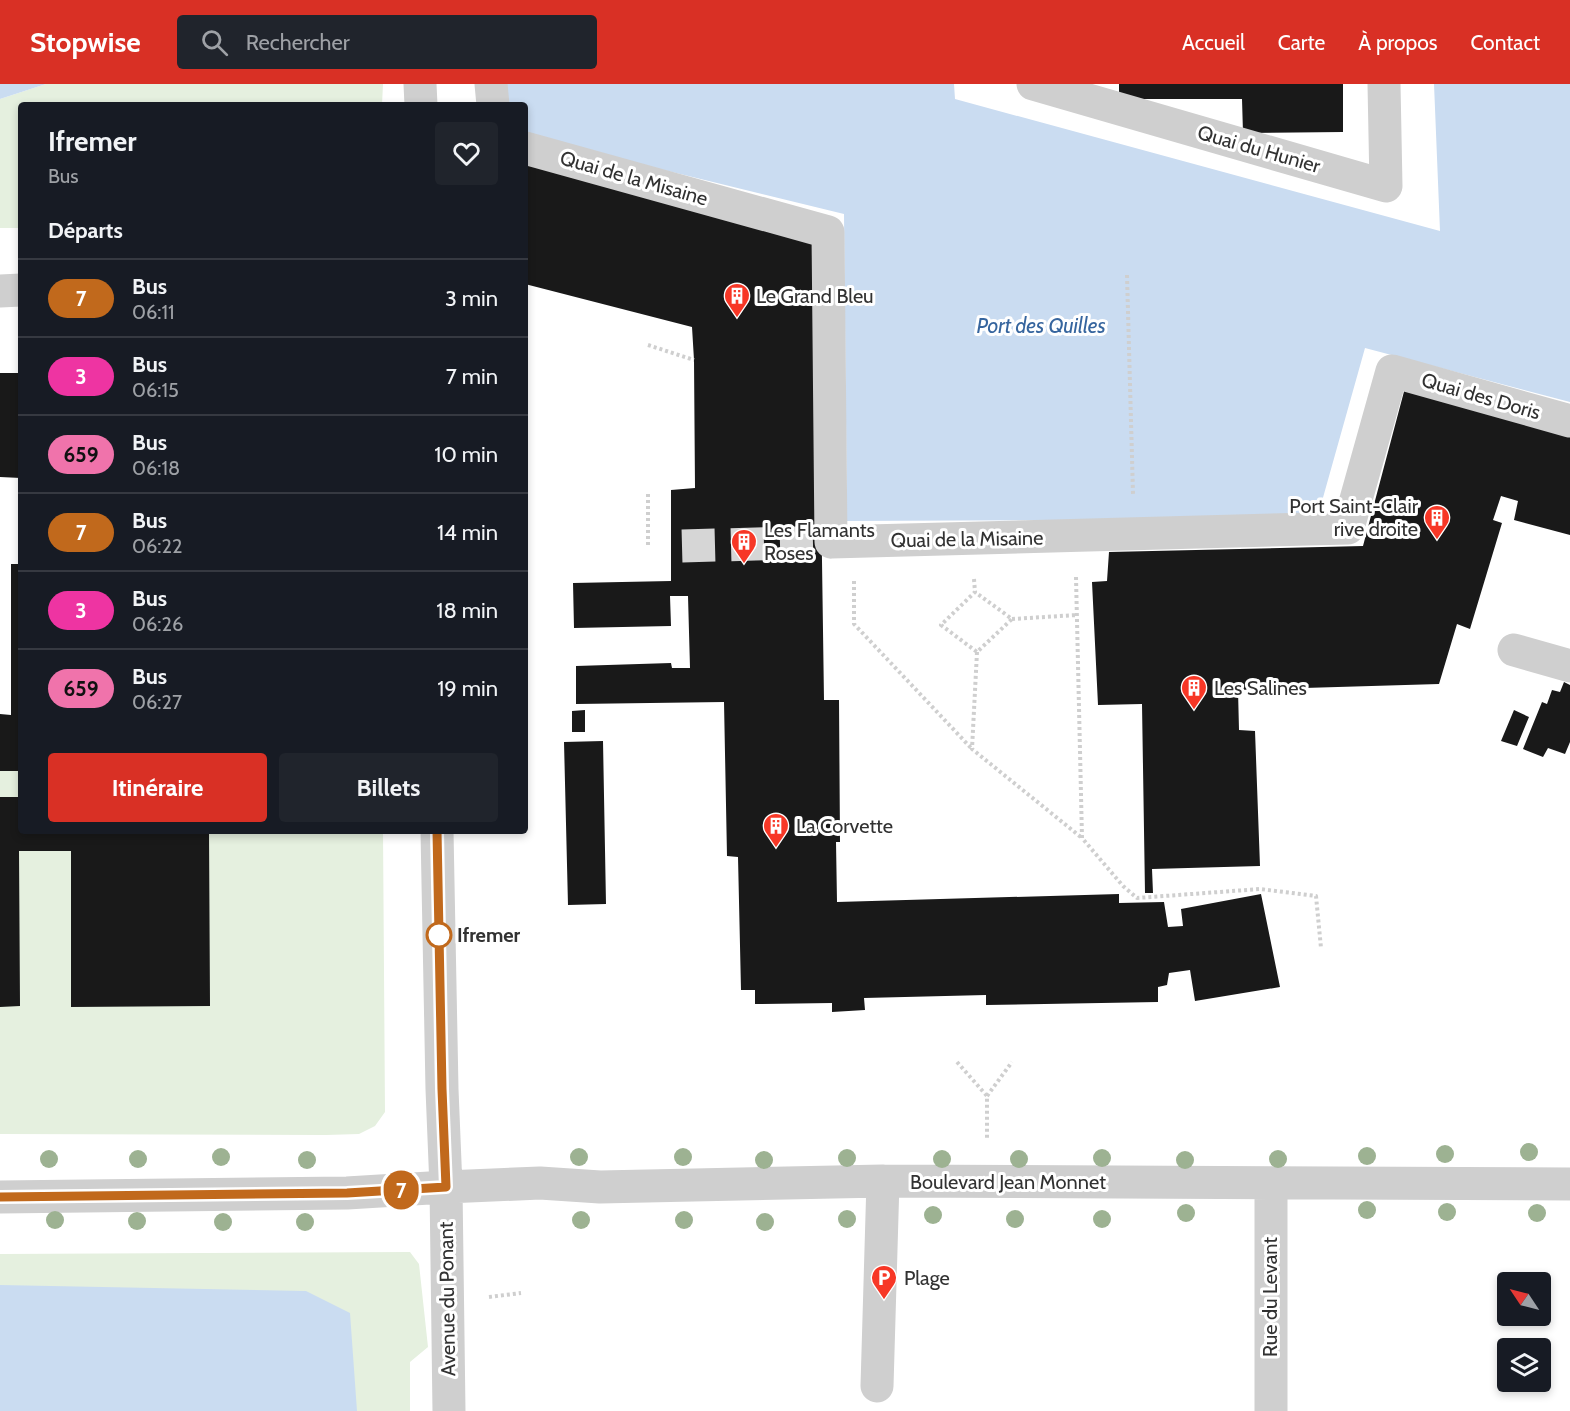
<!DOCTYPE html>
<html lang="fr">
<head>
<meta charset="utf-8">
<style>
  body { margin:0; font-family:Cabin,sans-serif; background:#20242c; color:#f1f3f6; height:100vh; display:flex; flex-direction:column; font-size:22px; white-space:nowrap }
  * { box-sizing:border-box; margin:0 }
  p { font-size:20px; color:#9ea1a6 }
  .icon { flex:none; width:33px; height:33px; fill:none; stroke:currentColor; stroke-width:2; stroke-linecap:round; stroke-linejoin:round }
  .map { position:relative; flex:1; overflow:hidden }
  .sheet { position:absolute; left:18px; top:18px; width:510px; height:732px; display:flex; flex-direction:column; background:#171b24; border-radius:6px; box-shadow:0 3px 9px #0003 }
  .sheet>* { flex:none }
  .badge { padding:0 12px; border-radius:20px; font-size:21px; line-height:39px }
  .needle { width:39px; rotate:305deg }
  .buttons { position:absolute; left:1497px; top:1188px; display:grid; gap:12px }
  .buttons a { display:grid; place-items:center; width:54px; height:54px; border-radius:6px; background:#171b24; box-shadow:0 3px 9px #0003; font-size:30px }
  .map>.badge { position:absolute; translate:-50% -50%; box-shadow:0 0 0 3px #fff }
  h2 { padding:0 30px; font-size:22px; line-height:54px }
  .round { display:grid; place-items:center; flex:none; width:63px; height:63px; border-radius:6px; background:#20242c }
  .summary { display:flex; align-items:center; justify-content:space-between; height:102px; padding:0 30px }
  h1 { font-size:28px; font-weight:700; line-height:45px }
  .primary-button { display:flex; gap:12px; margin-top:auto; padding:12px 30px }
  .primary-button a { flex:1; height:69px; border-radius:6px; background:#d93025; color:#fff; font-size:24px; font-weight:700; line-height:69px; text-align:center }
  .primary-button a+a { background:#20242c; color:#f1f3f6 }
  ul { padding:0; list-style:none }
  li { display:flex; align-items:center; gap:18px; height:78px; padding:0 30px; border-top:2px solid #363941 }
  li div { flex:1 }
  li b { display:block; font-size:22px }
  li em { font-style:normal }
  li .badge { min-width:66px; font-weight:700; text-align:center }
  header { display:flex; align-items:center; gap:36px; box-sizing:border-box; height:84px; padding:0 30px; background:#d93025; color:#fff }
  header strong { font-size:28px }
  nav { display:flex; gap:33px; margin-inline-start:auto; font-size:21px }
  .search { width:420px; height:54px; background:#20242c; display:flex; align-items:center; gap:15px; box-sizing:border-box; padding:0 21px; border-radius:6px; color:#9ea1a6; font-size:22px }
  .map>svg:first-child { display:block }
  .green { fill:#e5f0df }
  .water { fill:#cadcf1 }
  .building { fill:#191919 }
  .lines { fill:none; stroke-linecap:round; stroke-linejoin:round }
  .minor-tunnel { stroke:#d6d6d6; stroke-width:33; stroke-dasharray:33 16; stroke-linecap:butt }
  .path { stroke:#cfcfcf; stroke-width:4; stroke-dasharray:3 3; stroke-linecap:butt }
  .minor { stroke:#cfcfcf; stroke-width:33 }
  .tree { fill:#9db292 }
  .line-casing { stroke:#fff; stroke-width:14 }
  .line { stroke:#c1691c; stroke-width:9 }
  .stop-dot { fill:#fff; stroke:#c1691c; stroke-width:3 }
  .labels { text-anchor:middle; dominant-baseline:central; stroke-width:6; stroke-linejoin:round; paint-order:stroke }
  .street-label { font-size:20px; fill:#323232; stroke:#fff }
  .poi-label { font-size:20px; fill:#323232; stroke:#fff; text-anchor:start }
  .stop-label { font-size:20px; font-weight:bold; fill:#323232; stroke:#fff; text-anchor:start }
  .water-label { font-size:21px; font-style:italic; fill:#36659e; stroke:#fff }
</style>
</head>
<body>
<header>
<strong>Stopwise</strong>
<div class="search"><svg class="icon" aria-label="search" viewBox="0 0 24 24"><circle cx="10" cy="10" r="6"/><path d="M15 15l6 6"/></svg>Rechercher</div>
<nav><a>Accueil</a><a>Carte</a><a>À propos</a><a>Contact</a></nav>
</header>
<div class="map">
<svg width="1570" height="1327" viewBox="0 0 1570 1327">
  <rect width="100%" height="100%" fill="#fff"/>
  <!-- green -->
  <path class="green" d="M46,0h337l-1,21h-361v123h-21v-129z
    M0,687h21v60h362l2,281 -10,14 -16,8 -33,1 -326,-1z
    M410,1168l9,12 9,83 -18,15v49h-410v-157z"/>
  <!-- water -->
  <path class="water" d="M0,0h46l-46,15z
    M502,0h452l1,15 485,132 -6,-147h136v318l-205,-54 -48,171 -470,2 -3,-307 -319,-78v-31h-23z
    M0,1201l306,6 44,22 7,98h-357z"/>
  <!-- building -->
  <path class="building" d="M1119,0h224v48l-100,1 -1,-34h-123z
    M525,72l290,78 6,257 3,209h15l1,142h-4l1,60 282,-8v9l45,-1 4,25 15,-1 -2,-17 80,-15 19,93 -85,14 -5,-31 -21,3 -2,12 -9,2v15l-172,3v-10l-122,3 1,12 -33,2v-9l-77,1v-14h-14l-3,-133 -11,-1 -3,-154 -148,2v-38l95,-3 1,5h18l-2,-72h-18l1,30 -97,2 -1,-45 98,-2v-91l24,-2 -1,-128 -2,-33 -167,-43z
    M0,289h21v105l-21,-1z
    M1406,300l164,42v109l-56,-15 4,-19 -17,-5 -8,24 9,3 -32,106 -13,-5 -18,60 -201,6 1,40 16,1 5,135 -108,3 1,24h-8l-3,-189 -44,1 -6,-123 15,-1 2,-29 254,-6z
    M11,480h10v207h-21v-57l11,1z
    M1564,598l6,3v57l-5,12 -17,-6 -5,9 -20,-8 19,-47 5,2 5,-14 8,2z
    M585,626v22h-13v-21z
    M1514,626l15,7 -12,29 -16,-5z
    M603,657l3,163 -38,1 -4,-163z
    M0,713h19v21h2v13h188l1,175 -139,1v-156h-52l1,155 -20,1z"/>
  <g class="lines">
    <!-- minor-tunnel -->
    <path class="minor-tunnel" d="M682,462l149,-4"/>
    <!-- path -->
    <path class="path" d="M1127,191l6,219
      M648,261l46,15
      M648,410v52
      M1076,493l6,261 41,48 14,12 123,-9 56,7 5,52
      M974,495l1,13 -34,33 36,27 35,-33 -37,-27
      M854,497v43l118,125
      M1012,535l65,-4
      M977,568l-5,97 110,89
      M957,978l30,34v44
      M987,1012l25,-34
      M489,1213l32,-4"/>
    <!-- minor -->
    <path class="minor" d="M420,0l1,21
      M491,0l2,21
      M1033,0l353,102 -2,-102
      M525,64l303,84 3,310 517,-14 44,-157 178,50
      M0,207l21,-1
      M1514,566l56,16
      M437,747l5,258 4,98 3,224
      M0,1113l347,-4 99,-6 94,-4 60,4 283,-6 687,3
      M877,1302l6,-205
      M1271,1327v-228"/>
  </g>
  <!-- trees -->
  <g class="tree">
    <circle cx="1529" cy="1068" r="9"/>
    <circle cx="1445" cy="1070" r="9"/>
    <circle cx="1367" cy="1072" r="9"/>
    <circle cx="221" cy="1073" r="9"/>
    <circle cx="579" cy="1073" r="9"/>
    <circle cx="683" cy="1073" r="9"/>
    <circle cx="847" cy="1074" r="9"/>
    <circle cx="1102" cy="1074" r="9"/>
    <circle cx="49" cy="1075" r="9"/>
    <circle cx="138" cy="1075" r="9"/>
    <circle cx="942" cy="1075" r="9"/>
    <circle cx="1019" cy="1075" r="9"/>
    <circle cx="1278" cy="1075" r="9"/>
    <circle cx="307" cy="1076" r="9"/>
    <circle cx="764" cy="1076" r="9"/>
    <circle cx="1185" cy="1076" r="9"/>
    <circle cx="1367" cy="1126" r="9"/>
    <circle cx="1447" cy="1128" r="9"/>
    <circle cx="1186" cy="1129" r="9"/>
    <circle cx="1537" cy="1129" r="9"/>
    <circle cx="933" cy="1131" r="9"/>
    <circle cx="847" cy="1135" r="9"/>
    <circle cx="1015" cy="1135" r="9"/>
    <circle cx="1102" cy="1135" r="9"/>
    <circle cx="55" cy="1136" r="9"/>
    <circle cx="581" cy="1136" r="9"/>
    <circle cx="684" cy="1136" r="9"/>
    <circle cx="137" cy="1137" r="9"/>
    <circle cx="223" cy="1138" r="9"/>
    <circle cx="305" cy="1138" r="9"/>
    <circle cx="765" cy="1138" r="9"/>
  </g>
  <g class="lines">
    <defs>
      <path id="line" d="M0,1113l347,-4 99,-6 -4,-98 -5,-258"/>
    </defs>
    <!-- line casing -->
    <use href="#line" class="line-casing"/>
    <!-- line -->
    <use href="#line" class="line"/>
  </g>
  <!-- icons -->
  <defs>
    <symbol id="building-pin" viewBox="-11 -11 22 30"><path d="M0 17L-7.5 6A9.5 9.5 0 1 1 7.5 6Z" fill="#f73726" stroke="#fff"/><path d="M-4-6H4V6H1V3H-1V6H-4ZM-2.5-4.3h1.7v1.8h-1.7ZM.8-4.3h1.7v1.8H.8ZM-2.5-1h1.7V.8h-1.7ZM.8-1h1.7V.8H.8Z" fill="#fff"/></symbol>
    <symbol id="parking-pin" viewBox="-11 -11 22 30"><path d="M0 17L-7.5 6A9.5 9.5 0 1 1 7.5 6Z" fill="#f73726" stroke="#fff"/><path d="M-3.5-5.5H1a3.5 3.5 0 0 1 0 7H-1V5.5H-3.5ZM-1-3.4V-.6H.8a1.4 1.4 0 0 0 0-2.8Z" fill="#fff"/></symbol>
  </defs>
  <g fill-rule="evenodd">
    <use href="#building-pin" x="722" y="197" width="30" height="40"/>
    <use href="#building-pin" x="1422" y="419" width="30" height="40"/>
    <use href="#building-pin" x="729" y="443" width="30" height="40"/>
    <use href="#building-pin" x="1179" y="589" width="30" height="40"/>
    <use href="#building-pin" x="761" y="727" width="30" height="40"/>
    <use href="#parking-pin" x="869" y="1179" width="30" height="40"/>
  </g>
  <!-- markers -->
  <circle class="stop-dot" cx="439" cy="851" r="12"/>
  <g class="labels">
    <!-- street labels -->
    <g class="street-label">
      <text transform="translate(1259 65) rotate(16)">Quai du Hunier</text>
      <text transform="translate(634 94) rotate(16)">Quai de la Misaine</text>
      <text transform="translate(1481 312) rotate(16)">Quai des Doris</text>
      <text transform="translate(967 455) rotate(-1)">Quai de la Misaine</text>
      <text x="1008" y="1098">Boulevard Jean Monnet</text>
      <text transform="translate(1270 1213) rotate(-90)">Rue du Levant</text>
      <text transform="translate(447 1215) rotate(-91)">Avenue du Ponant</text>
    </g>
    <!-- poi labels -->
    <g class="poi-label">
      <text x="756" y="212">Le Grand Bleu</text>
      <text x="1418" y="422" text-anchor="end">Port Saint-Clair<tspan x="1418" dy="23">rive droite</tspan></text>
      <text x="764" y="446">Les Flamants<tspan x="764" dy="23">Roses</tspan></text>
      <text x="1214" y="604">Les Salines</text>
      <text x="796" y="742">La Corvette</text>
      <text x="904" y="1194">Plage</text>
    </g>
    <!-- stop labels -->
    <g class="stop-label">
      <text x="457" y="851">Ifremer</text>
    </g>
    <!-- water labels -->
    <g class="water-label">
      <text x="1041" y="241">Port des Quilles</text>
    </g>
  </g>
</svg>
<div class="buttons">
<a><svg class="needle" viewBox="-14 -14 28 28"><path d="M0-13l5 13h-10z" fill="#e53935"/><path d="M0 13l5-13h-10z" fill="#9ea1a6"/></svg></a>
<a><svg class="icon" aria-label="layers" viewBox="0 0 24 24"><path d="M12 4l9 5-9 5-9-5zM3 14l9 5 9-5"/></svg></a>
</div>
<b class="badge" style="left:401px;top:1106px;background:#c1691c;color:#fff">7</b>
<section class="sheet">
<div class="summary"><div><h1>Ifremer</h1><p>Bus</p></div><a class="round"><svg class="icon" aria-label="heart" viewBox="0 0 24 24"><path d="M12 20l-8-8c-3-5 5-10 8-4 3-6 11-1 8 4z"/></svg></a></div>
<h2>Départs</h2>
<ul>
<li><span class="badge" style="background:#c1691c;color:#fff">7</span><div><b>Bus</b><p>06:11</p></div><em>3 min</em></li>
<li><span class="badge" style="background:#ee34a2;color:#fff">3</span><div><b>Bus</b><p>06:15</p></div><em>7 min</em></li>
<li><span class="badge" style="background:#f073ab;color:#111">659</span><div><b>Bus</b><p>06:18</p></div><em>10 min</em></li>
<li><span class="badge" style="background:#c1691c;color:#fff">7</span><div><b>Bus</b><p>06:22</p></div><em>14 min</em></li>
<li><span class="badge" style="background:#ee34a2;color:#fff">3</span><div><b>Bus</b><p>06:26</p></div><em>18 min</em></li>
<li><span class="badge" style="background:#f073ab;color:#111">659</span><div><b>Bus</b><p>06:27</p></div><em>19 min</em></li>
</ul>
<div class="primary-button"><a>Itinéraire</a><a>Billets</a></div>
</section>
</div>
</body>
</html>
